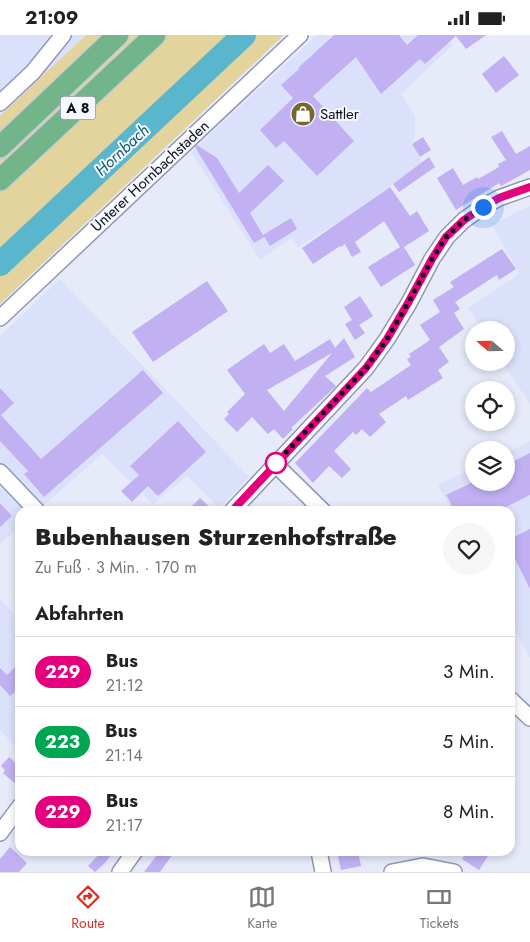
<!DOCTYPE html>
<html lang="de">
<head>
<meta charset="utf-8">
<style>
  body { margin:0; font-family:Jost,sans-serif; background:#f6f6f6; color:#222; height:100vh; display:flex; flex-direction:column; font-size:19px; white-space:nowrap }
  * { box-sizing:border-box; margin:0 }
  p { font-size:16px; color:#767676 }
  .icon { flex:none; width:28px; height:28px; fill:none; stroke:currentColor; stroke-width:2; stroke-linecap:round; stroke-linejoin:round }
  .map { position:relative; flex:1; overflow:hidden }
  .details { position:absolute; left:15px; top:471px; width:500px; height:350px; display:flex; flex-direction:column; background:#fff; border-radius:15px; box-shadow:0 2px 8px #0003 }
  .details>* { flex:none }
  .badge { padding:0 10px; border-radius:16px; font-size:18px; line-height:32px }
  .needle { width:32px; rotate:290deg }
  .tools { position:absolute; left:465px; top:286px; display:grid; gap:10px }
  .tools a { display:grid; place-items:center; width:50px; height:50px; border-radius:50%; background:#fff; box-shadow:0 2px 8px #0003; font-size:25px }
  .you { position:absolute; width:25px; height:25px; margin:-12px; border:4px solid #fff; border-radius:50%; background:#1a73e8; box-shadow:0 0 0 8px #1a73e833 }
  .map>.badge { position:absolute; translate:-50% -50%; box-shadow:0 0 0 2px #fff }
  h2 { padding:0 20px; font-size:19px; line-height:45px }
  .round { display:grid; place-items:center; flex:none; width:52px; height:52px; border-radius:26px; background:#f6f6f6 }
  .overview { display:flex; align-items:center; justify-content:space-between; height:85px; padding:0 20px }
  h1 { font-size:24px; font-weight:800; line-height:38px }
  ul { padding:0; list-style:none }
  li { display:flex; align-items:center; gap:15px; height:70px; padding:0 20px; border-top:1px solid #e0e0e0 }
  li div { flex:1 }
  li b { display:block; font-size:19px }
  li em { font-style:normal }
  li .badge { min-width:55px; font-weight:700; text-align:center }
  .status { display:flex; justify-content:space-between; align-items:center; height:35px; padding:0 25px; background:#fff; direction:ltr }
  .status svg { height:14px; fill:currentColor }
  .tabs { display:flex; justify-content:space-around; align-items:center; height:70px; border-top:1px solid #e0e0e0; background:#fff; font-size:14px; color:#767676 }
  .tabs a { display:grid; justify-items:center; gap:2px }
  .tabs .on { color:#d93025 }
  .map>svg:first-child { display:block }
  .built { fill:#dbe1fb }
  .green { fill:#e2d49c }
  .lines { fill:none; stroke-linecap:round; stroke-linejoin:round }
  .river { stroke:#5ab6cc; stroke-width:24 }
  .building { fill:#c1b1f3; fill-rule:evenodd }
  .minor-casing { stroke:#9097b9; stroke-width:18 }
  .highway-casing { stroke:#cacbcd; stroke-width:24 }
  .minor { stroke:#fff; stroke-width:15 }
  .highway { stroke:#73b58a; stroke-width:21 }
  .line-casing { stroke:#fff; stroke-width:11 }
  .line { stroke:#e6007e; stroke-width:8 }
  .walk { stroke:#0f111d; stroke-width:5; stroke-dasharray:0 9 }
  .stop-dot { fill:#fff; stroke:#e6007e; stroke-width:2.5 }
  .labels { text-anchor:middle; dominant-baseline:central; stroke-width:4; stroke-linejoin:round; paint-order:stroke }
  .shield { fill:#f6f8ff; stroke:#545661; stroke-width:1 }
  .shield-label { font-size:14px; font-weight:bold; fill:#0f111d }
  .poi-label { font-size:15px; fill:#0f111d; stroke:#f6f8ff; text-anchor:start }
  .street-label { font-size:15px; fill:#0f111d; stroke:#f6f8ff }
  .water-label { font-size:16px; font-style:italic; fill:#0a5b6a; stroke:#f6f8ff }
</style>
</head>
<body>
<div class="status"><b>21:09</b><svg viewBox="0 0 49 12"><path d="M0 12V9h3v3zM5 12V6h3v6zM10 12V3h3v9zM15 12V0h3v12zM26 1h20v11H26zM47 4h2v5h-2z"/></svg></div>
<div class="map">
<svg width="530" height="837" viewBox="0 0 530 837">
  <rect width="100%" height="100%" fill="#e6eaf9"/>
  <!-- built -->
  <path class="built" d="M0,0h86l-86,81z
    M317,0h128l8,10 -52,49 14,22v19l-3,9 10,19 -83,59 -41,25 -6,-10 -32,23 -69,-108z
    M530,171v198l-27,-41h3v-33h-24l-14,-22 51,-34 -27,-50z
    M60,244l189,198 -30,31 -32,-32 -34,28 -51,-50 -65,57h-17v16l-20,17v-208z
    M530,406v217l-20,-37v-110h-58l-14,-26 36,-17v15h32v-30z
    M0,563l20,24v129l-20,-21z"/>
  <!-- green -->
  <path class="green" d="M86,0h198l-284,269v-188z"/>
  <g class="lines">
    <!-- river -->
    <path class="river" d="M0,229l244,-229"/>
  </g>
  <!-- building -->
  <path class="building" d="M334,0h65l8,10 11,-10h68l-20,14 -10,-13 -31,28 -5,-5 -39,35 -25,-37 -43,39 41,45 -37,35 -33,-35 -8,7 -16,-18 33,-32 -12,-13 18,-16 -1,-1z
    M504,21l15,19 -23,18 -14,-19z
    M502,96l14,23 14,-8v24l-29,16 -2,-3 -43,27 -19,-32 16,-10 10,17 14,-8 1,2 21,-12 -1,-3 8,-4 -15,-23z
    M423,102l8,13 -11,7 -8,-13z
    M197,110l20,13 22,35 29,-28 16,16 -34,32 14,24 -10,6 -59,-96z
    M429,122l6,10 -36,25 -6,-8z
    M390,152l20,29 7,-5 12,20 -25,16 11,18 -34,22 -13,-20 32,-20 -16,-26 -29,21 6,10 -9,5 -7,-13 -4,3 -1,-1 -27,18 -11,-16z
    M291,183l6,11 -27,17 -7,-11z
    M502,214l14,20 -17,11 -2,-5 -42,27 5,7 -6,4 10,16 -25,18 10,15 -11,8 5,8 -35,22 -2,-4 -27,18 7,8 -16,15 -8,-8 -6,6 -3,-3 -19,19 17,18 -9,9 -13,-12 -16,17 -18,-20 72,-75 4,4 40,-27 -4,-6 4,-2 -2,-3 21,-14 -10,-15 20,-13 -7,-12 21,-13 -4,-5z
    M207,246l21,30 -75,51 -21,-30z
    M360,261l13,20 -14,9 6,8 -10,7 -10,-16 7,-4 -8,-13z
    M344,303l11,19 -30,19 11,10 -45,42 2,1 -10,10 -9,-10 -6,5 -16,-17 -15,15 -13,-13 5,-5 -2,-2 18,-18 -18,-24 37,-26 6,9 14,-9 11,17 35,-22 5,9zM332,318l-28,34 -20,24 -17,-21z
    M143,335l20,23 -119,104 -20,-23 4,-3 -28,-30v-53l14,15 -13,12 40,44z
    M178,386l28,31 -48,44 -10,-10 -16,16 -11,-11 18,-16 -9,-9z
    M530,418v42l-32,16h-43l-9,-16 25,-12h35v-18z
    M200,463l14,13h-27z
    M0,468l12,13 -12,11z
    M530,494v60l-20,-40v-10z
    M20,627v25l-10,9 -10,-11v-17l7,7z
    M9,722l11,10v21l-17,-15 2,-3 -4,-4z
    M10,812l17,16 -8,9h-19v-13z
    M102,816h12l-9,12 -10,9 -7,-6z
    M160,816h15l-15,21h-16z
    M337,816h21l3,15 -20,4z
    M467,816h24l-12,19 -17,-11z"/>
  <g class="lines">
    <defs>
      <path id="minor" d="M0,68l33,-31 30,-37
        M0,283l300,-283
        M275,429l48,47
        M0,437l37,39
        M232,476l134,-143 21,-29 22,-36 23,-44 15,-22 17,-17 19,-13 16,-9 31,-11
        M510,664l20,19
        M0,798l20,-27
        M319,816l4,21
        M120,837l15,-21
        M392,837l31,-6 31,6"/>
      <path id="highway" d="M0,112l118,-112
        M0,145l155,-145"/>
    </defs>
    <!-- minor casing -->
    <use href="#minor" class="minor-casing"/>
    <!-- highway casing -->
    <use href="#highway" class="highway-casing"/>
    <!-- minor -->
    <use href="#minor" class="minor"/>
    <!-- highway -->
    <use href="#highway" class="highway"/>
  </g>
  <g class="lines">
    <defs>
      <path id="line" d="M232,476l134,-143 21,-29 21,-36 24,-44 14,-22 18,-17 19,-13 16,-9 31,-11"/>
    </defs>
    <!-- line casing -->
    <use href="#line" class="line-casing"/>
    <!-- line -->
    <use href="#line" class="line"/>
    <!-- walk -->
    <path class="walk" d="M276,428l-1,1 91,-96 21,-29 21,-36 24,-44 14,-22 18,-17 19,-13"/>
  </g>
  <!-- icons -->
  <defs>
    <symbol id="shop-disc" viewBox="-11 -11 22 22"><circle r="9.5" fill="#746734" stroke="#f6f8ff"/><path d="M-5-2.5h2.3a2.7 3.5 0 0 1 5.4 0H5L5.5 6h-11ZM-1.5-2.5h3a1.5 2.3 0 0 0-3 0Z" fill="#fff"/></symbol>
  </defs>
  <g fill-rule="evenodd">
    <use href="#shop-disc" x="289" y="65" width="28" height="28"/>
  </g>
  <!-- markers -->
  <circle class="stop-dot" cx="276" cy="428" r="10"/>
  <g class="labels">
    <!-- shield labels -->
    <rect class="shield" x="60.5" y="61.5" width="35" height="23" rx="4"/>
    <g class="shield-label">
      <text x="78" y="73">A 8</text>
    </g>
    <!-- poi labels -->
    <g class="poi-label">
      <text x="320" y="79">Sattler</text>
    </g>
    <!-- street labels -->
    <g class="street-label">
      <text transform="translate(150 141) rotate(-43)">Unterer Hornbachstaden</text>
    </g>
    <!-- water labels -->
    <g class="water-label">
      <text transform="translate(122 115) rotate(-43)">Hornbach</text>
    </g>
  </g>
</svg>
<div class="tools">
<a><svg class="needle" viewBox="-14 -14 28 28"><path d="M0-13l5 13h-10z" fill="#e53935"/><path d="M0 13l5-13h-10z" fill="#767676"/></svg></a>
<a><svg class="icon" aria-label="locate" viewBox="0 0 24 24"><circle cx="12" cy="12" r="6"/><path d="M12 2v4M12 18v4M2 12h4M18 12h4"/></svg></a>
<a><svg class="icon" aria-label="layers" viewBox="0 0 24 24"><path d="M12 4l9 5-9 5-9-5zM3 14l9 5 9-5"/></svg></a>
</div>
<div class="you" style="left:483px;top:172px"></div>
<section class="details">
<div class="overview"><div><h1>Bubenhausen Sturzenhofstraße</h1><p>Zu Fuß · 3 Min. · 170 m</p></div><a class="round"><svg class="icon" aria-label="heart" viewBox="0 0 24 24"><path d="M12 20l-8-8c-3-5 5-10 8-4 3-6 11-1 8 4z"/></svg></a></div>
<h2>Abfahrten</h2>
<ul>
<li><span class="badge" style="background:#e6007e;color:#fff">229</span><div><b>Bus</b><p>21:12</p></div><em>3 Min.</em></li>
<li><span class="badge" style="background:#00a651;color:#fff">223</span><div><b>Bus</b><p>21:14</p></div><em>5 Min.</em></li>
<li><span class="badge" style="background:#e6007e;color:#fff">229</span><div><b>Bus</b><p>21:17</p></div><em>8 Min.</em></li>
</ul>
</section>
</div>
<nav class="tabs">
<a class="on"><svg class="icon" aria-label="directions" viewBox="0 0 24 24"><path d="M12 3l9 9-9 9-9-9zM9 14v-3h6M13 9l2 2-2 2"/></svg>Route</a>
<a><svg class="icon" aria-label="map" viewBox="0 0 24 24"><path d="M3 6l6-2 6 2 6-2v14l-6 2-6-2-6 2zM9 4v14M15 6v14"/></svg>Karte</a>
<a><svg class="icon" aria-label="tickets" viewBox="0 0 24 24"><path d="M3 7h18v10H3zM15 7v10"/></svg>Tickets</a>
</nav>
</body>
</html>
